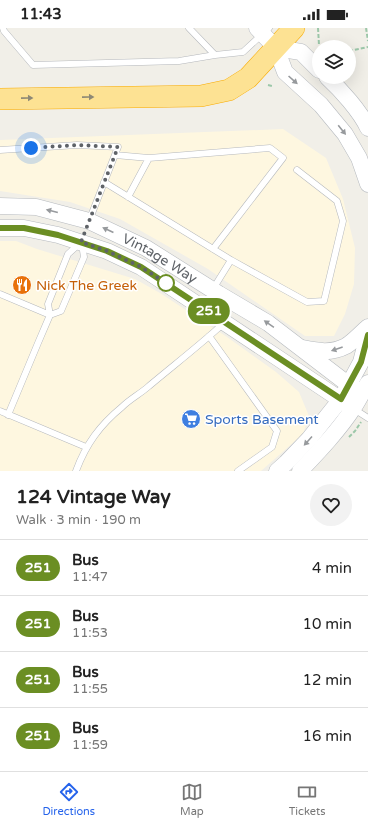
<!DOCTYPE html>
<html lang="en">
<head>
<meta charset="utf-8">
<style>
  body { margin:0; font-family:"Varela Round",sans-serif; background:#f2f2f2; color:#222; height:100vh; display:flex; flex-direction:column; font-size:15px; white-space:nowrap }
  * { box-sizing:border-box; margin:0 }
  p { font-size:13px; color:#767676 }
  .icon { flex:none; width:22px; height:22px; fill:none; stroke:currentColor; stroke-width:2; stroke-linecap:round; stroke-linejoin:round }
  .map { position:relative; height:443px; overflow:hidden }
  .details { display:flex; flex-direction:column; background:#fff; flex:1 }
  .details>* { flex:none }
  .badge { padding:0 8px; border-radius:13px; font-size:14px; line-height:26px }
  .buttons { position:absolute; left:312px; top:12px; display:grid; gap:8px }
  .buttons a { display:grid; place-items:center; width:44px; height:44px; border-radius:50%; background:#fff; box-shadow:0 4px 16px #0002; font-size:20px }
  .you { position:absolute; width:20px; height:20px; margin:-10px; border:3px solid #fff; border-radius:50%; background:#1a73e8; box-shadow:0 0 0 6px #1a73e833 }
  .map>.badge { position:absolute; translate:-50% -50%; box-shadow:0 0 0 2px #fff }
  .round { display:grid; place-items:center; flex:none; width:42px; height:42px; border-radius:21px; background:#f2f2f2 }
  .overview { display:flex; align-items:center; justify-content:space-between; height:68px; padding:0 16px }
  h1 { font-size:19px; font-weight:800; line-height:30px }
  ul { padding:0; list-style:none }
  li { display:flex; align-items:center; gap:12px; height:56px; padding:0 16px; border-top:1px solid #e0e0e0 }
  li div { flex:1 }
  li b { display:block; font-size:15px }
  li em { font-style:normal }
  li .badge { min-width:44px; font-weight:700; text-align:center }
  .status { display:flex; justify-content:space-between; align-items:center; height:28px; padding:0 20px; background:#fff; direction:ltr }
  .status svg { height:11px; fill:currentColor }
  .tab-bar { display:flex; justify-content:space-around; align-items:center; height:56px; border-top:1px solid #e0e0e0; background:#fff; font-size:11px; color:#767676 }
  .tab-bar a { display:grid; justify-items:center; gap:2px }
  .tab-bar .selected { color:#2563eb }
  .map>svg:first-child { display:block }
  .commercial { fill:#fef7e0 }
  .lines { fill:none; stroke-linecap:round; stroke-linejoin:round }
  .lane-casing { stroke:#b5b8bc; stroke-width:7 }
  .secondary-casing { stroke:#b6babf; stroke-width:17 }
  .highway-casing { stroke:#f9ab00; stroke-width:22 }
  .path { stroke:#9cc7a9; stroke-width:2; stroke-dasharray:4 2; stroke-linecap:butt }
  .lane { stroke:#fff; stroke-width:6 }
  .secondary { stroke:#fff; stroke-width:16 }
  .highway { stroke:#fde293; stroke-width:21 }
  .oneway { fill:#979a9d }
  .oneway2 { fill:#8e8975 }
  .line-casing { stroke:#fff; stroke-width:9 }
  .line { stroke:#6b8e23; stroke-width:6 }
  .walk { stroke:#5f6368; stroke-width:4; stroke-dasharray:0 7.2 }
  .stop-dot { fill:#fff; stroke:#6b8e23; stroke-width:2 }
  .labels { text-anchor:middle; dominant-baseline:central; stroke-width:3; stroke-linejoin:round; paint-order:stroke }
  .street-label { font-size:14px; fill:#5f6368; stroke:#fff }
  .food-label { font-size:14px; fill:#c56008; stroke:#fff; text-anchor:start }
  .shop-label { font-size:14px; fill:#366cbe; stroke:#fff; text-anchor:start }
</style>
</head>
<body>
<div class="status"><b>11:43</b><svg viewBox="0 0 49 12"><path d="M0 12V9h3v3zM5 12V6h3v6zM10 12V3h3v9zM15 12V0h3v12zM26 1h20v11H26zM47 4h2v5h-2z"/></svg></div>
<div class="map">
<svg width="368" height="443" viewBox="0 0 368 443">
  <rect width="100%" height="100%" fill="#f1efe8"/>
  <!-- commercial -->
  <path class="commercial" d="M283,101l43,29 17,41 12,49 -1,36 -9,30 -11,22h-29l-97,-67 -88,-50 -50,-17 -70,-11v-51z
    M0,213h16l21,8 98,30 25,14 67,44 49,35 23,20 10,24 -6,18 -42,37h-261z"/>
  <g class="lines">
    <defs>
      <path id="lane" d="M3,0l1,3 29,34 146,-4 36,-6 28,-3 26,-24
        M189,0l26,27
        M0,122l77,-5 41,2 -29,74
        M115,127l34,3
        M104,154l127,78 -18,29
        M128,169l21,-39 121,-10 13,10 -70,91
        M231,232l76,42 17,-1 19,-80 -6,-20 -40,-31
        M0,266l50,21 11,-4 23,-54 -2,-13
        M209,308l68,95 -5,16 -34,24
        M354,381l14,9
        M0,383l86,36
        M8,387l30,-72 12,-28 -2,-11 20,-50 11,-10
        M76,443c10,-27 24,-46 46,-64 8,-8 18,-13 27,-21 25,-21 51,-41 75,-63"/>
      <g id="secondary">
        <path d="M257,0l19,20 9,24 36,33 24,29 14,24 9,26"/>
        <path d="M276,20l25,4 18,18"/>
        <path d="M327,49c14,13 33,34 41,51"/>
        <path id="s1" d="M0,178l36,1 53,14 57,27 73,46 49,29 81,62 13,8"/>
        <path d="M0,200h24l34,7 49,16 34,16 212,141"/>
        <path d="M302,320c15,3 29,6 44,-2 7,-4 15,-13 22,-19"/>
        <path d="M277,443l9,-8 23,-24 32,-40 20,-37 7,-27"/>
        <path d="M300,443c19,-20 39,-41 54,-64 5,-8 9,-16 14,-24"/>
      </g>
      <path id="highway" d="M0,71l201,-3 28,-6 19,-12 46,-50"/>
    </defs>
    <!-- lane casing -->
    <use href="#lane" class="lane-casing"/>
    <!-- secondary casing -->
    <use href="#secondary" class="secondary-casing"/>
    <!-- highway casing -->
    <use href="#highway" class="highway-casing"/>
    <!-- path -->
    <path class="path" d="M318,0l1,17
      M366,0l2,13
      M349,23l19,-4
      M268,57l4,1
      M349,409l6,-6 6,-9"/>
    <!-- lane -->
    <use href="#lane" class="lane"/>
    <!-- secondary -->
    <use href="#secondary" class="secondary"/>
    <!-- highway -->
    <use href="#highway" class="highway"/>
  </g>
  <!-- one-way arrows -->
  <defs><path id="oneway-solid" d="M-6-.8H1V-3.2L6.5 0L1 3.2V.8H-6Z"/></defs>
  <g class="oneway">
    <use href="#oneway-solid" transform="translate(293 52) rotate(42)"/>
    <use href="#oneway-solid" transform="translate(342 102) rotate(51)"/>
    <use href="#oneway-solid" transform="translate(52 183) rotate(-166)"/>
    <use href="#oneway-solid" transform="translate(108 202) rotate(-155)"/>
    <use href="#oneway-solid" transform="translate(269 296) rotate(-145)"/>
    <use href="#oneway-solid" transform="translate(337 321) rotate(161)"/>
    <use href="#oneway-solid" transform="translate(308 413) rotate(132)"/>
  </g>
  <g class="oneway2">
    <use href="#oneway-solid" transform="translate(88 69) rotate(-1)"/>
    <use href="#oneway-solid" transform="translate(27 70) rotate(-1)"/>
  </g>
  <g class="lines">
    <defs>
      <path id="line" d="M0,200h24l34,7 49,16 34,16 200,132 20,-37 7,-27"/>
    </defs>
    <!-- line casing -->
    <use href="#line" class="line-casing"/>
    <!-- line -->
    <use href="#line" class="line"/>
    <!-- walk -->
    <path class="walk" d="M31,120l46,-3 41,2 -37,95 26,9 34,16 25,16"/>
  </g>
  <!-- icons -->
  <defs>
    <symbol id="restaurant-disc" viewBox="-11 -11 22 22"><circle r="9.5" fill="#e8710a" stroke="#fff"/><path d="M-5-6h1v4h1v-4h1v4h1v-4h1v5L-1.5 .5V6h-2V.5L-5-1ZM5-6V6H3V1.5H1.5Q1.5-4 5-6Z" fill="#fff"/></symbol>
    <symbol id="supermarket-disc" viewBox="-11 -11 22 22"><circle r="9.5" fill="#3f7fe0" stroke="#fff"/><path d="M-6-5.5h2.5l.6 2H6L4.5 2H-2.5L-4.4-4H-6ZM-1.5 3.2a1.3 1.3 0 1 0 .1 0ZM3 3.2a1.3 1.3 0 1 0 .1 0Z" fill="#fff"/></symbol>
  </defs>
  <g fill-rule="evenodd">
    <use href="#restaurant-disc" x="11" y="246" width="22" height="22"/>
    <use href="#supermarket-disc" x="180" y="380" width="22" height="22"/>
  </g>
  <!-- markers -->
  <circle class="stop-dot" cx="166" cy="255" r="8"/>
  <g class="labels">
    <!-- street labels -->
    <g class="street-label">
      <text stroke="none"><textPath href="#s1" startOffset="171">Vintage Way</textPath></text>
    </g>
    <!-- food labels -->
    <g class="food-label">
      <text x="36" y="257">Nick The Greek</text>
    </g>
    <!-- shop labels -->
    <g class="shop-label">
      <text x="205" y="391">Sports Basement</text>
    </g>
  </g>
</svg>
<div class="buttons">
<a><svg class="icon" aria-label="layers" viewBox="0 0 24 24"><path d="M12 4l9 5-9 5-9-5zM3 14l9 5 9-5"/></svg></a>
</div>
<div class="you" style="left:31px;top:120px"></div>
<b class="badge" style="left:209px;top:283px;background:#6b8e23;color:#fff">251</b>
</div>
<section class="details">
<div class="overview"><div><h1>124 Vintage Way</h1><p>Walk · 3 min · 190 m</p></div><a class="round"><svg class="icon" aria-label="heart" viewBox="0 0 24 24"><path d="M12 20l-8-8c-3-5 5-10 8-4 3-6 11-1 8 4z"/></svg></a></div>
<ul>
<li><span class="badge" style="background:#6b8e23;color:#fff">251</span><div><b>Bus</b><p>11:47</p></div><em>4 min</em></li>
<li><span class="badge" style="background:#6b8e23;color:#fff">251</span><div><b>Bus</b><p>11:53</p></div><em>10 min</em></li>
<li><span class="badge" style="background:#6b8e23;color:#fff">251</span><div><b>Bus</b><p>11:55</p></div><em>12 min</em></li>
<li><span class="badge" style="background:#6b8e23;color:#fff">251</span><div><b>Bus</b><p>11:59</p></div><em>16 min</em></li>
</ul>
</section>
<nav class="tab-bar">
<a class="selected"><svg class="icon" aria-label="directions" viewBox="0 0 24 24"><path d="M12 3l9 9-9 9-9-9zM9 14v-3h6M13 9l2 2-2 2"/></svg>Directions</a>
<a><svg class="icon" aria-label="map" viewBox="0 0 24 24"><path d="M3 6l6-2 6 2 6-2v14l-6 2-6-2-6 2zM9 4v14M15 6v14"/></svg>Map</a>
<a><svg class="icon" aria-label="tickets" viewBox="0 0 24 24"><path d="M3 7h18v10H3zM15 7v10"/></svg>Tickets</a>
</nav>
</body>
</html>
